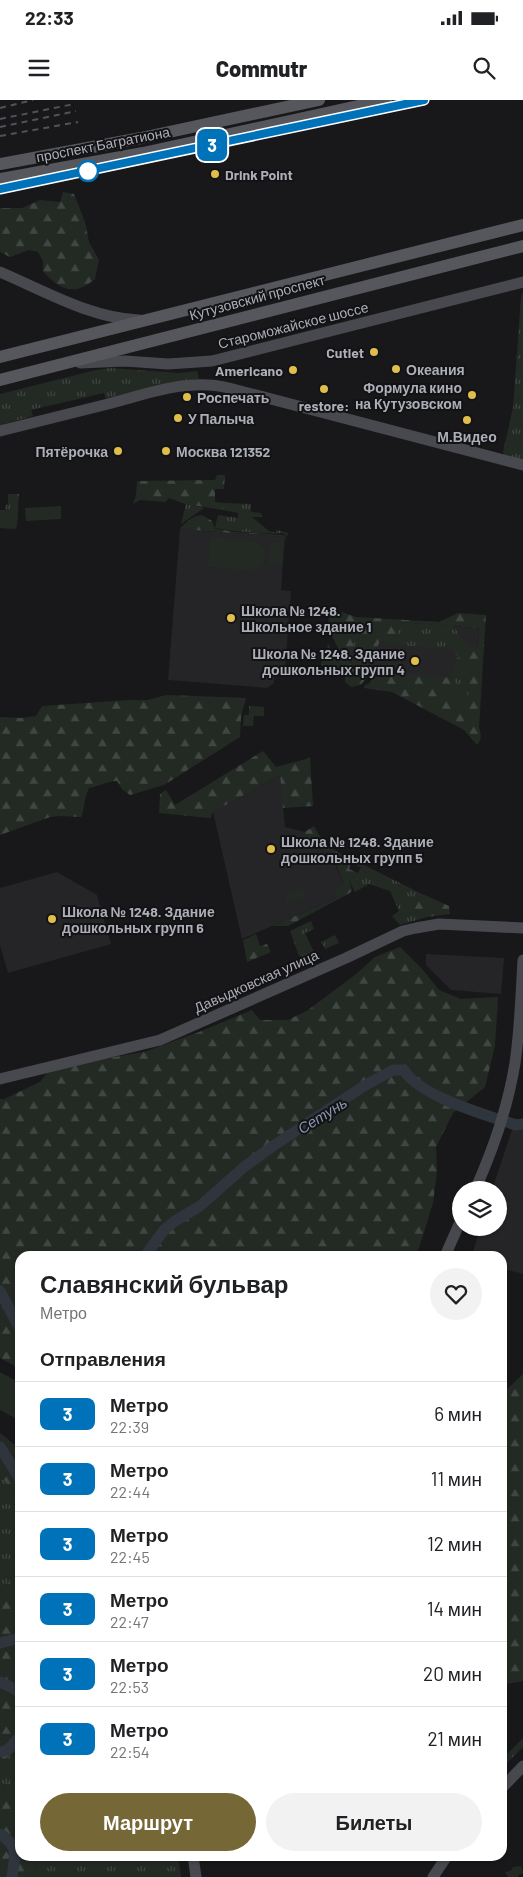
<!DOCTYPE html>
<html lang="ru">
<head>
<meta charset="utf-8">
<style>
  body { margin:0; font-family:Barlow,sans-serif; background:#f2f2f2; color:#202124; height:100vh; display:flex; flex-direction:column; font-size:19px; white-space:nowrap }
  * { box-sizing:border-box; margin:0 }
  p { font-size:16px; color:#757577 }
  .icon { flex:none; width:28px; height:28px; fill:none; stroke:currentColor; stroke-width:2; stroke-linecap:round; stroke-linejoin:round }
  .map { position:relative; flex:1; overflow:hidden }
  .side { position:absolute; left:15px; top:1151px; width:492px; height:610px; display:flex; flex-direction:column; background:#fff; border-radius:15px; box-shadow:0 1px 4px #0004 }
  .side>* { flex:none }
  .badge { padding:0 10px; border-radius:8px; font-size:18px; line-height:32px }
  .tools { position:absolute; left:452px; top:1081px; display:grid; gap:10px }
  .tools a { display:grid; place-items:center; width:55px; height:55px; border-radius:50%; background:#fff; box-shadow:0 1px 4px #0004; font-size:25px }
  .map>.badge { position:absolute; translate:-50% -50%; box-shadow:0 0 0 2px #fff }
  h2 { padding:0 25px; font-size:19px; line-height:45px }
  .round { display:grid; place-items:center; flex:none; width:52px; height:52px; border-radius:26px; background:#f2f2f2 }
  .head { display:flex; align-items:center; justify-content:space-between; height:85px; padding:0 25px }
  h1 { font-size:24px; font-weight:800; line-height:38px }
  .action { display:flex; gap:10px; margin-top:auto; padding:10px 25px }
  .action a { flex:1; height:58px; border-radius:30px; background:#766836; color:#fff; font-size:20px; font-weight:800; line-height:58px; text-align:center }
  .action a+a { background:#f2f2f2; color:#202124 }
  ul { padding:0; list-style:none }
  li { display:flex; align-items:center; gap:15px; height:65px; padding:0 25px; border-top:1px solid #e0e0e0 }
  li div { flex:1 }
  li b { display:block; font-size:19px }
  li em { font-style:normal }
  li .badge { min-width:55px; font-weight:700; text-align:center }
  .status { display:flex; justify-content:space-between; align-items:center; height:35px; padding:0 25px; background:#fff; direction:ltr }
  .status svg { height:14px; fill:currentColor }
  header { display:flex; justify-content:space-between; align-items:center; height:65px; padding:0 25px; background:#fff; font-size:22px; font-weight:800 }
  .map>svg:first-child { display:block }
  .built { fill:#252427 }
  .grass { fill:url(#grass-tufts) }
  .forest { fill:url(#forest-firs) }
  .pitch { fill:#232a24 }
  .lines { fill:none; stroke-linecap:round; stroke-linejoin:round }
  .river { stroke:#2f353d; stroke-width:11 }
  .secondary { stroke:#48494e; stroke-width:11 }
  .primary { stroke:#56575d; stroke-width:12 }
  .rail { stroke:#515257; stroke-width:2; stroke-dasharray:6 5; stroke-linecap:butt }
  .line-casing { stroke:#fff; stroke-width:11 }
  .line { stroke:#0072ba; stroke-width:8 }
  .stop-dot { fill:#fff; stroke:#0072ba; stroke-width:2.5 }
  .poi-dot { fill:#e0be4b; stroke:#131315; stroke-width:2 }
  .labels { text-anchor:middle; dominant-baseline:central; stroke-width:4; stroke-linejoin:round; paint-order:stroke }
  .street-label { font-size:14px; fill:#acaeb8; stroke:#131315 }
  .poi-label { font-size:14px; font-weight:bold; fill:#acaeb8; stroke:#131315; text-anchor:start }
  .water-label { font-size:15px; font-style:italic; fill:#8798af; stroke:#131315 }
</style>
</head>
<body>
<div class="status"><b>22:33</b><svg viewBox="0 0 49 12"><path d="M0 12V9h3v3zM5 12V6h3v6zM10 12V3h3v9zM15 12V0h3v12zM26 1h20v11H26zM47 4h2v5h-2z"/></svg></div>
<header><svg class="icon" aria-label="menu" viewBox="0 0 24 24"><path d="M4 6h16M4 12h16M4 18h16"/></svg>Commutr<svg class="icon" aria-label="search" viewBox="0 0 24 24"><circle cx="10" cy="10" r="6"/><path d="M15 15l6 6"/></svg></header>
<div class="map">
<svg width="523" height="1777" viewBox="0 0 523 1777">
  <defs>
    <pattern id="grass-tufts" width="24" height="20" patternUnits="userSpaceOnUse" patternTransform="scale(1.25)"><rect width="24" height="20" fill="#232a24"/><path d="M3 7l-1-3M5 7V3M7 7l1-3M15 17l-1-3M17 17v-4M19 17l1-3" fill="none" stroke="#404642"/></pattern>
    <pattern id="forest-firs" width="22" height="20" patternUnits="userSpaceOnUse" patternTransform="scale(1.25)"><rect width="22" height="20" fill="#232a24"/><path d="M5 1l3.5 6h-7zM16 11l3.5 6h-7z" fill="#404642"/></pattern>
  </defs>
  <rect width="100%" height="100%" fill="#18181a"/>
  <!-- built -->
  <path class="built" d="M180,429l105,8 -4,53 10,1 -6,78 -10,-1 -1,15 -7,5 -99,-8z
    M355,520l124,8 -6,83 -83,-36 -38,-2z
    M280,675l5,52 20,5 3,9 24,16 16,36 -106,46 -29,-127z
    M57,772l40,23 14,49 -103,29 -8,-28v-57z
    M426,854l78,4 -3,36 -50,-4 -25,-25z
    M523,1029v145l-15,-4 -5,3 -1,-17h-30l8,-28h19v-38h-7l20,-60z"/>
  <!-- grass -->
  <path class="grass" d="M523,192v169l-19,-6 -1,-3 10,-44 8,-111z
    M110,268l69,5 18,-2 2,8 -25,3 -68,17 -2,-6 -73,17 2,6 -33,9v-31l96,-24z
    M8,394h11l-2,32 -2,3 -15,-1v-18h5l1,-5 2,-1z
    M223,403l28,1v8l10,1 1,4h-10l17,14 7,2 1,-3 11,3 -1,4 -4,-4c-22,1 -45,-1 -68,-5l3,-13 20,3v-5l-15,-3z
    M186,404l18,4 -23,16z
    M398,522l55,4 16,21 -13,8 -4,-6 -55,-4z
    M354,541l20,17 -2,6 -18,-16z
    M469,554l-4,33 5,2 -4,15 -18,-6 2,-6 10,-3 -8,-11 4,-20z
    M249,606l15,1v9h-10l-1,10h-10l1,-11h5z
    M366,766l56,28 -8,16 13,7 -27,8 -8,-9 7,-5 -9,-20 -21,-7 -14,8 -6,-12 9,-7 3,-6z
    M311,821l3,8 -9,4 10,21 -9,4 -7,-2 -9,-25z
    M335,835l4,8 -14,6 -4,-7z
    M0,1376l20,22v64l-11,20 -9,10z
    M523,1638v9l-20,20v-9z
    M20,1650v26l-14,8 -1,5 -5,6v-34z
    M45,1756h133l3,21h-147l3,-17z
    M521,1766l2,7 -5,2v2h-10l-3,-5 6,-1 2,-4z"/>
  <!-- forest -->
  <path class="forest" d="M63,92l11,2 11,28 4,20 10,18 -4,19c-20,17 -35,12 -52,-8v-10l-5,-9 -9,-2 -19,7 -10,-5v-44h22l18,-8 20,2z
    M217,375h8l-1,14h-9v13l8,1v7l-38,-6 -16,-6 -4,4 -25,-2 -7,4 3,-8 1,-15 78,-1z
    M202,415l10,6 3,8 21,3 47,3 3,2 -1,3v-3l-105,-8c5,-6 12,-13 22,-14z
    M337,512l2,3 3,-3 14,5 83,5 19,-9 28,2 -7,112c2,7 3,13 -2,18l-13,-15 -72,-38 -28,-4 1,-3 5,-2 3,-12 79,7 8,11 -10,3 -2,6 18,6 4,-15 -5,-2 4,-32 -13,3v-3l13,-8h9l1,-19 -81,-6 -2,24 -12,-1v-4l-4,-1 -6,18 -20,-16v6l18,16 -3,10 -8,11 -10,2 -6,-5v-8c-7,-7 -14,-8 -24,-9l1,-7h4l2,-15 7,14 6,-3 -13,-26 1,-14z
    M301,548l11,1v8l-12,-2z
    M167,595l79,3 -5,19 -1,20 -76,48 -34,10 -8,-6 -5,-8c-10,0 -17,5 -28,7 -5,10 -4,19 -8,29l-21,-1 -10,1 -50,18v-118l21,1 15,-2 6,-10 88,-6h17z
    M263,651l13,16 34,-9 3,48 -30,2 -3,-33 -67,37 -3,6 -51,-5 1,-19 6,-4 9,15z
    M314,726c11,23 31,30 52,40l-5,1 -10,-4 -2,6 9,4 -9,7 3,10 -2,3 -62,33h-16l65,-28 -2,-9 9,-5 -11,-27 -25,-16 -3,-9z
    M422,794l27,12 1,8 -23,3 -13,-7z
    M256,834l4,12 7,-2 4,8 -24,10 -4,-22z
    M400,847l23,23 16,20 22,9 37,-2 -3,49 -10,41 -32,26 -17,34 1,25 -4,31 -14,45 -4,8h-395v115l-7,-6 -13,-7v-259h4l36,-17 7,-9 37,-11 60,-10 55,-20 53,-22 8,10h28l20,-10 47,-35 20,-18z
    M523,1274v307l-16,3 -4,4v-295z
    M0,1333l20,16v49l-20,-22z
    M20,1462v188l-20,11v-169l9,-10z
    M20,1676v80h25l-8,4 -3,17h-34v-82l5,-6 1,-5z"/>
  <!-- pitch -->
  <path class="pitch" d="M61,406v13l-35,2 -1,-13z
    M210,437l47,4 8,9c1,8 -1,17 -10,19 -9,3 -36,-2 -47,-2z
    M271,442l12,1 -1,22 -13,-1z
    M302,788l3,8 -18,7 -3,-8z
    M0,1272l20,11v38l-20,-11z"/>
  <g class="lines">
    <!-- river -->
    <path class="river" d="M145,1156l19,-26 11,-9 25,-15 44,-39 29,-21 91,-60 29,-16h11c14,26 85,46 112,55l7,-1
      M0,1191l20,38
      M0,1347l20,32
      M0,1543l20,-5
      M0,1582l15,7 5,5
      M0,1652l8,-2 12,-14
      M0,1734c19,12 15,23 12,43"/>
    <!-- secondary -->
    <path class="secondary" d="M0,172c45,19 90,46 139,48
      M80,263l45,-2 43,3 44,-3 311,-79
      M0,331c37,-9 75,-19 112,-28 38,-10 77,-25 117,-15l294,77
      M0,979l160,-39 186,-82 57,-27 13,-3 23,-4 84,4
      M475,1090c18,-40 33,-84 40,-127 5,-34 6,-69 8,-103
      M445,1156l16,-36
      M502,1688l21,-22
      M193,1756l3,21
      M433,1777l14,-21"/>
    <!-- primary -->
    <path class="primary" d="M0,64l141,-26 178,-38
      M0,79l143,-26 243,-53
      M0,257l523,-132
      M0,280l523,-134"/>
    <!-- rail -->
    <path class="rail" d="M0,8l33,-8
      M0,19l74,-15
      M0,27l76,-16
      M0,36l78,-14"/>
  </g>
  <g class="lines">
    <defs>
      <path id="line" d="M0,89l424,-89"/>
    </defs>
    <!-- line casing -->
    <use href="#line" class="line-casing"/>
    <!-- line -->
    <use href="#line" class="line"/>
  </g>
  <!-- markers -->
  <circle class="stop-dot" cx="88" cy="71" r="10"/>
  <g class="poi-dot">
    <circle cx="215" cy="74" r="5"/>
    <circle cx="374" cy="252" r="5"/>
    <circle cx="396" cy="269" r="5"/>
    <circle cx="293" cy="270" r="5"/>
    <circle cx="324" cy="289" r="5"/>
    <circle cx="472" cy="295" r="5"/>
    <circle cx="187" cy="297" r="5"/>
    <circle cx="178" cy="318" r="5"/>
    <circle cx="467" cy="320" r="5"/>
    <circle cx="118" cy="351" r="5"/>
    <circle cx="166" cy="351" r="5"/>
    <circle cx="231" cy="518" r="5"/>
    <circle cx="415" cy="561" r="5"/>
    <circle cx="271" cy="749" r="5"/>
    <circle cx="52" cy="819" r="5"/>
  </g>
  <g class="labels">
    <!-- street labels -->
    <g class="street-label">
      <text transform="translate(103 44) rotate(-11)">проспект Багратиона</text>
      <text transform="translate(257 197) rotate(-15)">Кутузовский проспект</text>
      <text transform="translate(293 225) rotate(-14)">Староможайское шоссе</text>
      <text transform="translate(256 881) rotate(-24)">Давыдковская улица</text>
    </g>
    <!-- poi labels -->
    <g class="poi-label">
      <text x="225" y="74">Drink Point</text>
      <text x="364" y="252" text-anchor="end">Cutlet</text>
      <text x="406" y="269">Океания</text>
      <text x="283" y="270" text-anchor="end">Americano</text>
      <text x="462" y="287" text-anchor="end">Формула кино<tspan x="462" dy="16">на Кутузовском</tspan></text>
      <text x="197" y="297">Роспечать</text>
      <text x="324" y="305" text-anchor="middle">restore:</text>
      <text x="188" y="318">У Палыча</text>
      <text x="467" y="336" text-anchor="middle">М.Видео</text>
      <text x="108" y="351" text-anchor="end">Пятёрочка</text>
      <text x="176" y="351">Москва 121352</text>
      <text x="241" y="510">Школа № 1248.<tspan x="241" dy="16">Школьное здание 1</tspan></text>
      <text x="405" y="553" text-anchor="end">Школа № 1248. Здание<tspan x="405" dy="16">дошкольных групп 4</tspan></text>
      <text x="281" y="741">Школа № 1248. Здание<tspan x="281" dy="16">дошкольных групп 5</tspan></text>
      <text x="62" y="811">Школа № 1248. Здание<tspan x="62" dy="16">дошкольных групп 6</tspan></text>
    </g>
    <!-- water labels -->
    <g class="water-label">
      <text transform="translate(322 1015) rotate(-32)">Сетунь</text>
    </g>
  </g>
</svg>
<div class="tools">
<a><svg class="icon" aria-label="layers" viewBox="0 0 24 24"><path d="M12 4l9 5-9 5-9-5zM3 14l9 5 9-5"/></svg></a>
</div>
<b class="badge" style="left:212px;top:45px;background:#0072ba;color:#fff">3</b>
<section class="side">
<div class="head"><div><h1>Славянский бульвар</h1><p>Метро</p></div><a class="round"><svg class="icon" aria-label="heart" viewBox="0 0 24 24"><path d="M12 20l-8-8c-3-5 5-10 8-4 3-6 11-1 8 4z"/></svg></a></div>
<h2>Отправления</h2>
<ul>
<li><span class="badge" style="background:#0072ba;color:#fff">3</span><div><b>Метро</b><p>22:39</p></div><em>6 мин</em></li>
<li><span class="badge" style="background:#0072ba;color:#fff">3</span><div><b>Метро</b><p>22:44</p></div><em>11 мин</em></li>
<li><span class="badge" style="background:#0072ba;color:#fff">3</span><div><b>Метро</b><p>22:45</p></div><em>12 мин</em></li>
<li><span class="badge" style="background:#0072ba;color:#fff">3</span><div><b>Метро</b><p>22:47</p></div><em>14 мин</em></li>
<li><span class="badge" style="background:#0072ba;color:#fff">3</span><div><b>Метро</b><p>22:53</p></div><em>20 мин</em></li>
<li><span class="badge" style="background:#0072ba;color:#fff">3</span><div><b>Метро</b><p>22:54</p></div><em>21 мин</em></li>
</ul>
<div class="action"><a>Маршрут</a><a>Билеты</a></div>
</section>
</div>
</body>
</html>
